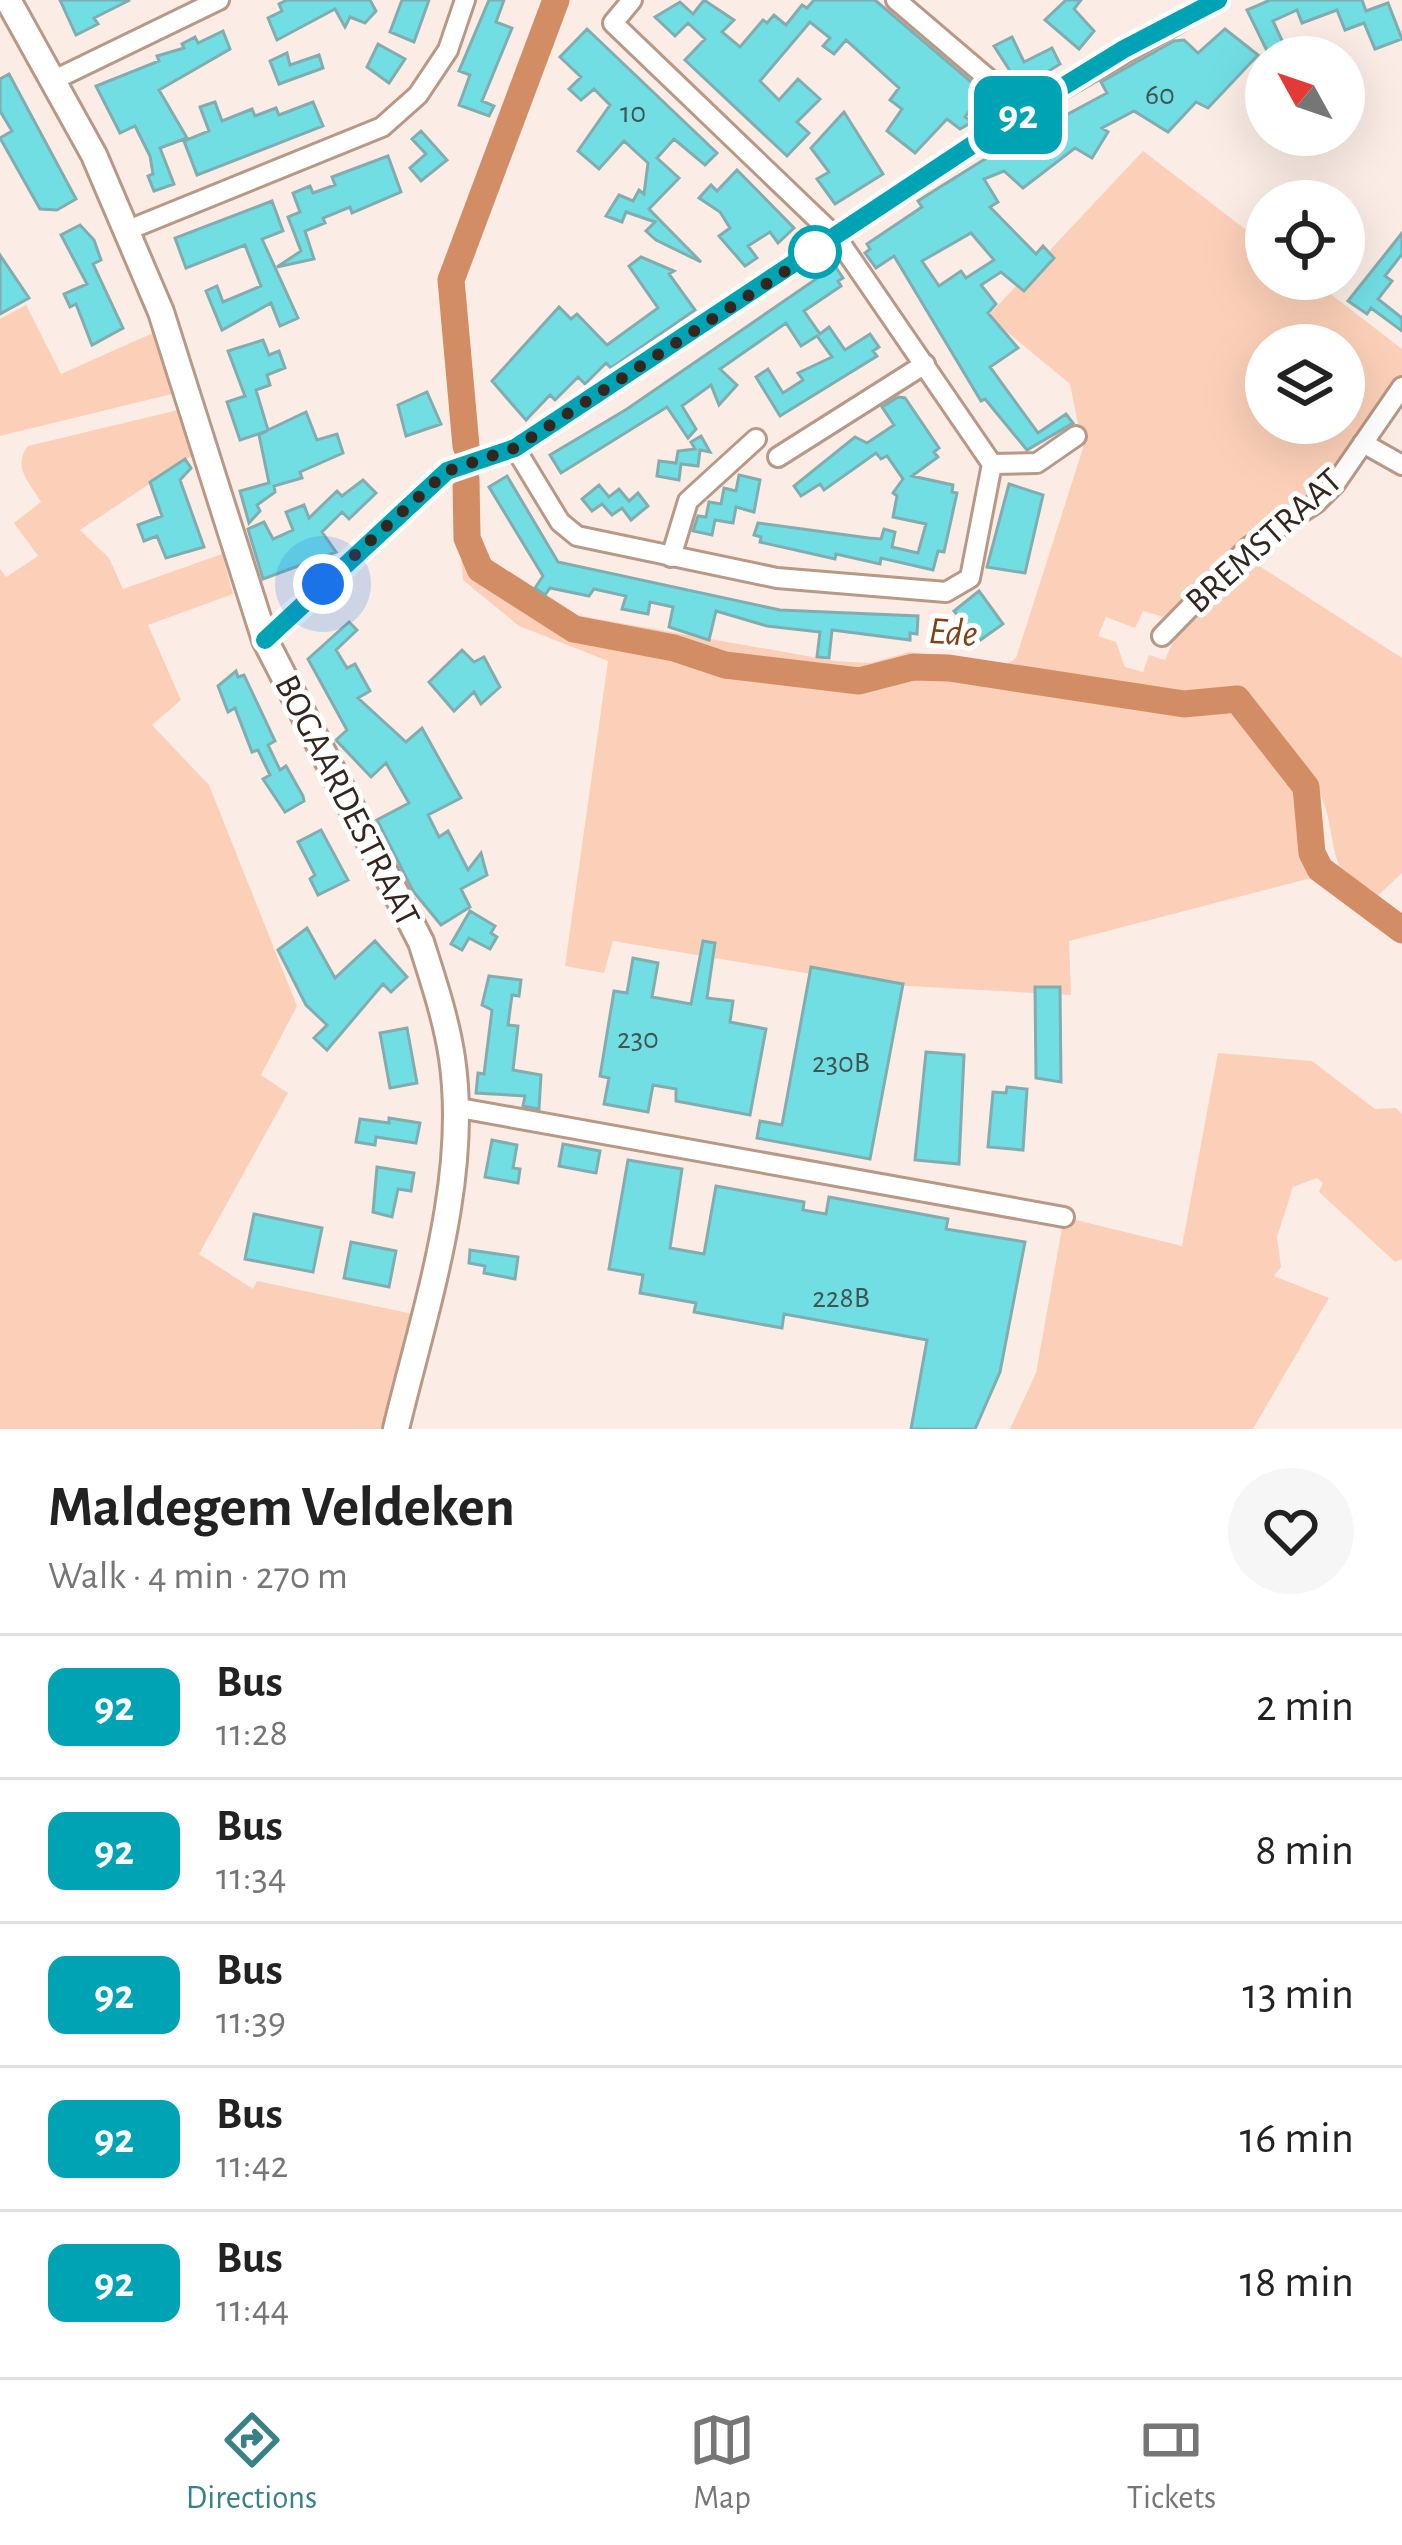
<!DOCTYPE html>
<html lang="en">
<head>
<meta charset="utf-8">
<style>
  body { margin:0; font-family:"Alegreya Sans",sans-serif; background:#f6f6f6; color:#222; height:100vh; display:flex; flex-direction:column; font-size:45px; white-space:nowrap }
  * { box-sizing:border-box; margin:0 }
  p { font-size:39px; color:#767676 }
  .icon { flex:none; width:66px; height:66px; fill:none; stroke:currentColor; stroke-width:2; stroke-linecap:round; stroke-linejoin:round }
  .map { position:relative; height:1429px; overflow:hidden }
  .panel { display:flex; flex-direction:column; background:#fff; flex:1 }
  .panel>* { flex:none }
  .badge { padding:0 24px; border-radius:18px; font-size:42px; line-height:78px }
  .needle { width:78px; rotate:310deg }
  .fabs { position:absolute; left:1245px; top:36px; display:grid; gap:24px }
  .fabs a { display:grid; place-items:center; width:120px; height:120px; border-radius:50%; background:#fff; box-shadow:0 12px 48px #0002; font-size:60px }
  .you { position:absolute; width:60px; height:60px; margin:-30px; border:9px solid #fff; border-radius:50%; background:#1a73e8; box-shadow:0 0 0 18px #1a73e833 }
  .map>.badge { position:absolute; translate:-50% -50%; box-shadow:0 0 0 6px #fff }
  .round { display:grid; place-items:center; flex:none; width:126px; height:126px; border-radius:63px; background:#f6f6f6 }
  .overview { display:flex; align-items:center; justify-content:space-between; height:204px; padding:0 48px }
  h1 { font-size:57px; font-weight:600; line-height:90px }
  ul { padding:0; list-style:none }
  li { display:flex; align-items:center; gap:36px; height:144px; padding:0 48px; border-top:3px solid #e0e0e0 }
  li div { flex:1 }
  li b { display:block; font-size:45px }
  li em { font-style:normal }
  li .badge { min-width:132px; font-weight:700; text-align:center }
  .tabs { display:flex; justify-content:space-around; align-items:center; height:168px; border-top:3px solid #e0e0e0; background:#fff; font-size:33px; color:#767676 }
  .tabs a { display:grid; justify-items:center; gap:6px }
  .tabs .selected { color:#388185 }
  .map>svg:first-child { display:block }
  .green { fill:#fcd0b8; fill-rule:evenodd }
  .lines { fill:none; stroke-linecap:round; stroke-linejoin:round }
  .river { stroke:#d28d65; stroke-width:27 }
  .building { fill:#71dee4; stroke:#82adb0; stroke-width:3; fill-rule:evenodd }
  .street-casing { stroke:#b89886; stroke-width:24 }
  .secondary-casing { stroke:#b89886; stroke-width:30 }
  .street { stroke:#fff; stroke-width:18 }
  .secondary { stroke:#fff; stroke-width:24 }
  .line-casing { stroke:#fff; stroke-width:27 }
  .line { stroke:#00a3b4; stroke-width:18 }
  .walk { stroke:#33261f; stroke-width:12; stroke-dasharray:0 21.6 }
  .stop-dot { fill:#fff; stroke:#00a3b4; stroke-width:6 }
  .labels { text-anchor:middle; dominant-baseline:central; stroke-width:10; stroke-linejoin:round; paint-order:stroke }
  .number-label { font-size:30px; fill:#425450 }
  .street-label { font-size:36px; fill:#33261f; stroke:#fff }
  .water-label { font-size:39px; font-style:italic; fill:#824215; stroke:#fff }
</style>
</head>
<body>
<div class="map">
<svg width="1402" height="1429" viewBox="0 0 1402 1429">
  <rect width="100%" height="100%" fill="#fbede5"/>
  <!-- green -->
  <path class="green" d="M1143,151l123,94v34h45l91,70v29l-76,105 -155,136 -28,-8 -8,17 -29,-11 -8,19 18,6 9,25 18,5 6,-17 16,5 15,-34 67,-68 155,100v215l-28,26c-52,-30 -34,-58 -53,-103 -13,-29 -56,-83 -80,-103l-83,4 -85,-13 -2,13 74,11h76l27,12 54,76 9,82 -242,63 2,54 -200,-11 -258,-43 -9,32 -39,-7 43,-305 -89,-35 -56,-46 -8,-103 24,-9 2,91 94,56 260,46 35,2 39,-11 96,14 11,-8 67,-210 -13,-64 -82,-68zM1266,345h78v78h-78z
    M26,305l35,69 94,-42 21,61 -176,43v-117z
    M182,409l11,46 -113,75 29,28 14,31 99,-35 11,40 -85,31 33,75 -29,25 57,60 88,221 -36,69 27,18 -89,161 54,35 4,-8 156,33 -32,115h-381v-860l6,8 32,-21 -24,-33 27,-21c-12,-20 -29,-35 -13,-56z
    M1218,1053l94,8 63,48 21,-1 6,6v145l-7,3 -76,-70 4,-9 -6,-5 -24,9 -16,50 4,30 -7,9 55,22 -76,131h-243l26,-56 28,-156 118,29z"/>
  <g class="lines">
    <!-- river -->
    <path class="river" d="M466,446l-15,-166 105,-280
      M466,480l1,58 13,31 94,60 100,19 51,17 134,16 54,-14 36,1 235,36 53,-5 69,88 6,66 8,16 82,61"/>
  </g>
  <!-- building -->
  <path class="building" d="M60,0h70l-36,18 4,6 -22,11z
    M287,0h83l6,11 -11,12 -15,-6 -5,10 -10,-18 -58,31 -9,-22 14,-7 -3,-7z
    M402,0h27l-15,42 -24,-10z
    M489,0h15l-8,22 16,6 -30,73 12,5 -5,10 -30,-11 11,-30 -11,-4z
    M704,0l30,20 -12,12 18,15 23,-27 4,3 7,-8 12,10 16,-20 5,3 7,-8h61l108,92 -18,25 7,5 -12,7 -13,-10 -32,34 -28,-22 15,-22 -12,-9 9,-12 -53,-48 -12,14 -11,-8 7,-8 -20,-16 -50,59 19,19 19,-21 22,20 -23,23 12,11 -22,23 -102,-96 20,-21 -17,-16 -13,13 -20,-19 25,-15 13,12z
    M1066,0h15l-7,9 20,22 -15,18 -34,-29z
    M1270,0h92l4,11 22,-8 14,36 -27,10 -11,-26 -19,7 -8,-20 -35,13 -5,-13 -24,11 12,26 -7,2 3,8h-11l-23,-47z
    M587,29l130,124 -12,12 -31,-26 -17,19 22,20 -30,31 52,53 -45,-22 -10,-9 9,-9 -29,-10 -4,10 -16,-6 13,-21 14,6 6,-11 5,4 4,-31 -24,-22 -25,28 -21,-18 32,-46 -16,-16 -13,11 -12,-11 12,-12 -21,-20z
    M1225,29l33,26 -50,53 -12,-6 -28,30 -34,-21 -32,17 6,4 -16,26 -17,-10 -52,40 -19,-17 -20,8 14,23 -8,5 46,47 7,-8 11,12 -30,33 -23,-19 -20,13 15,19 -8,9 30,35 -28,19 48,66 28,-19 7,9 -46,27 -42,-51 -4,2 -87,-145 -18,12 -11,-15 5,-4 -3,-5 55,-37 -4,-6 22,-14 66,-41 4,5 51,-43 5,7 41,-22 -6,-11 73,-41 10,-1 14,13zM971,233l23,27 -28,18 -5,-7 -22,15 -17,-25z
    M223,31l7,18 -71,41 28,48 -27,10 14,36 -20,7 -6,-15 5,-2 -3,-18 -15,-30 -15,7 -24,-47 63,-25 -2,-5 27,-8 -2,-4 13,-7 3,6z
    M1012,37l12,25 28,-14 8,16 -39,24 -27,-42z
    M378,44l27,15 -16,24 -22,-16z
    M287,53l3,12 29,-10 4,13 -44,16 -9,-23z
    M9,74l67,125 -19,11 -17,-1 -40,-71 12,-7 -12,-20v-32z
    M215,102l7,19 30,-12 3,7 21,-8 3,7 34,-13 10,24 -126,49 -13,-34 25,-10 -9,-24z
    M844,112l39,62 -48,30 -18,-25 12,-7 -18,-24z
    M421,131l26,29 -26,21 -11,-13 16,-14 -14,-15z
    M388,156l13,36 -49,21 -2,-6 -27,11 2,5 -20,8 9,28 -37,8 24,-16 -13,-34 12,-5 -7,-19 17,-7 3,7 22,-8 -3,-8z
    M737,170l57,58 -16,15 -8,-11 -22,14 9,12 -12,8 -26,-30 11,-8 -10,-16 -21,-14 12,-13 6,6z
    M272,201l11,30 -21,8 36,79 -18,8 -9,-23 -49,27 -16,-39 11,-5 6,16 38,-16 -16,-41 -59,23 -11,-30z
    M80,225l14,15 7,20 -8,4 30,64 -31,17 -16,-41 -6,3 -6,-13 23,-10 -26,-49z
    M1402,233v21l-17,22 7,5 -14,18 24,19v13l-31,-23 -4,6 -19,-13z
    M0,255l29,43 -29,16z
    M641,257l33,14 -5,3 26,36 -84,58 -5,-5 -21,21 -7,-7 -23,23 -5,-5 -24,25 -34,-39 67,-74 12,12 6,-5 30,31 51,-37 -29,-42z
    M835,266l8,12 -5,3 3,5 -37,25 16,23 9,-7 16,23 25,-16 9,13 -6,4 4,5 -97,60 -24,-39 12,-8 15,24 20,-13 -5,-7 34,-16 -15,-21 -16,10 -15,-23 -66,46 17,16 -18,20 -8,-20 -29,21 14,23 -8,9 -21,-31 -106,66 -11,-18 77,-46z
    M263,340l6,15 10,-4 6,17 -18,7 3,10 -14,5 12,40 38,-18 11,28 20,-6 6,19 -43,19 2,6 -28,8 1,6 -18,13 3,6 -11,12 -9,-32 29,-8 -10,-48 8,-4 -27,9 -13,-38 18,-6 -17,-45z
    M427,392l14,32 -35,12 -8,-31z
    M898,397l7,1 34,50 -5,4 4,5 -26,19 41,9 -1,7 5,1 -13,59 -6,-1 -5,19 -52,-12 -1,6 -44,-10 -1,5 -75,-17 1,-5 -7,-2 4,-12 111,15 12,1 3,-10 11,3 -3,15 26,6 8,-29 -33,-7 4,-21 -4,-3 10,-14 -16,-23 -6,3 -5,-6 -52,37 -4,-6 -19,12 -7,-10 61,-49 12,6 27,-18 -12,-18z
    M701,436l9,16 -10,-2 -2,16 -17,-2 -2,16 -22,-4 2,-15 17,2 2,-12 17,-2 -4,-7z
    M185,459l6,9 -11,12 24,67 -38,11 -9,-22 -13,5 -6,-16 24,-9 -12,-34z
    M739,475l21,5 -6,32 -18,-5 -3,16 -18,-3 -3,15 -19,-4 5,-15 8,1 3,-15 12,2 3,-16 12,3z
    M507,476l51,86 222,48 138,6 -1,18 -7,-1v7l-78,-10 -3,28 -12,-1 3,-25 -53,-6 -51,-15 -7,29 -40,-13 4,-20 -23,-5 -2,12 -26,-5 4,-13 -32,-7 -5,7 -39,-8 -5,7 -10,-7 8,-12 -54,-89z
    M363,480l13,13 -27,26 -7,-7 -20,20 14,20 -73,27 -15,-50 16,-7 9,17 20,-9 -7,-18 18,-7 5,13 28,-27 5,5z
    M1009,484l34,11 -18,78 -38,-6z
    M599,485l10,12 10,-8 10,12 9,-8 10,13 -17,14 -9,-12 -10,7 -10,-11 -10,7 -10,-12z
    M979,591l24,33 -24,17 -25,-30z
    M349,622l8,8 -21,20 11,18 8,-4 15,27 -12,7 48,44 16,-14 39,70 -33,17 11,22 9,-6 20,39 13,-17 6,22 -26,14 9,18 -29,18 -28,-34 -36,-71 32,-17 -23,-40 -15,14 -35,-37 11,-10 -39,-71z
    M462,650l12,12 10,-5 16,30 -19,17 -7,-12 -20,19 -25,-29z
    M236,671l2,6 6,-2 31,66 -7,4 12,25 6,-4 17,30 1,5 -19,11 -22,-33 7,-4 -12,-25 -6,2 -17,-44 -7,4 -10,-26z
    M321,830l27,50 -30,15 -8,-16 5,-4 -17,-33z
    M470,911l25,15 -4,7 6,4 -7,12 -21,-11 -7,12 -11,-6z
    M307,928l28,50 40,-37 32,36 -16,15 -8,-8 -56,66 -13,-12 13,-13 -21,-20 -28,-55z
    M703,941l12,2 -8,55 26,3 -3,21 36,7 -16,86 -74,-14v-12l-23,-4 -5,27 -44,-8 5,-26 -9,-2 14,-85 13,2 6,-35 25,5 -6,34 39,7z
    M811,967l92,17 -33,175 -113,-21 3,-17 22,4z
    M489,976l32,4 -2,16 -7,-1 -4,30 10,1 -5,44 28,5 -2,34 -16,-3 2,-10 -49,-3 2,-20 6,1 8,-64 -10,-5z
    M1035,987h25l1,95 -25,-4z
    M407,1028l10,55 -27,5 -10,-55z
    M926,1052l38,3 -5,109 -44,-4z
    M1007,1087l20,2 -4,61 -35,-3 5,-55 13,1z
    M389,1118l31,5 -4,20 -40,-6 -1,8 -19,-3 4,-23 29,4z
    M492,1140l25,5 -4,23 7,1 -2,14 -33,-6z
    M563,1144l37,7 -4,22 -37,-7z
    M628,1160l54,9 -12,79 34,6 12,-68 88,16 -1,8 23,4 3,-17 119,22 -2,10 79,13 -25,130 -25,57h-64l16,-89 -143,-26 -2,14 -88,-16 2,-9 -56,-10 3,-18 -34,-6z
    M377,1167l37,6 -3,18 -13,-2 -6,28 -19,-5z
    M254,1214l68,14 -9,44 -68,-13z
    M351,1242l45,9 -7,36 -45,-9z
    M470,1250l48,7 -3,22 -31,-6 1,-7 -16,-3z"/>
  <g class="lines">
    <defs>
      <path id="street" d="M896,0l129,110
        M54,80l165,-80
        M128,230l254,-103 36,-32 30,-45 17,-50
        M1363,443l39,22
        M515,448l45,74 17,14 200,42 169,14 24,-14 22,-114 -155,-226 -224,-215 19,-23
        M778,457l147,-93
        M992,464l45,-1 39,-27
        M671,557l17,-56 68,-62
        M1162,636l87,-89 67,-44 19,-19 67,-97
        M265,640l182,-169 68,-23 510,-338 193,-110
        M454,1107l610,110"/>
      <path id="secondary" d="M8,0l86,155 67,157 104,328 156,302c12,38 25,76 31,116 18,122 -28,254 -56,371"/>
    </defs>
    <!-- street casing -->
    <use href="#street" class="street-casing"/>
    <!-- secondary casing -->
    <use href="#secondary" class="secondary-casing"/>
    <!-- street -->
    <use href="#street" class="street"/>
    <!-- secondary -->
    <use href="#secondary" class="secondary"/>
  </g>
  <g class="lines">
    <defs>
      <path id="line" d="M265,640l182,-169 68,-23 510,-338 99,-61 94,-49"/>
    </defs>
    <!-- line casing -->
    <use href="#line" class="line-casing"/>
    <!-- line -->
    <use href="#line" class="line"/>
    <!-- walk -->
    <path class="walk" d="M323,584l124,-113 68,-23 300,-196"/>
  </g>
  <!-- markers -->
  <circle class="stop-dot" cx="815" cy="252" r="24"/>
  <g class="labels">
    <!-- number labels -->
    <g class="number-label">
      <text x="1160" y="95">60</text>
      <text x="633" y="113">10</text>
      <text x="638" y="1039">230</text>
      <text x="841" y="1063">230B</text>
      <text x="841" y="1298">228B</text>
    </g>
    <!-- street labels -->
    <g class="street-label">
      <text transform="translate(1264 541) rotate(-42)">BREMSTRAAT</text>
      <text transform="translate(347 801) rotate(63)">BOGAARDESTRAAT</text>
    </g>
    <!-- water labels -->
    <g class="water-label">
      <text transform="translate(953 633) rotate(4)">Ede</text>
    </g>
  </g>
</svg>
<div class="fabs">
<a><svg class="needle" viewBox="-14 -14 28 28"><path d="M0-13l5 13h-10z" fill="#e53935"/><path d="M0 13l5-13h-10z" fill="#767676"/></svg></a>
<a><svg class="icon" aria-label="locate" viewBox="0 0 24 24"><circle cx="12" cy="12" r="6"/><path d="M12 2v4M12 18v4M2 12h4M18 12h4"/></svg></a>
<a><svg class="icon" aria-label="layers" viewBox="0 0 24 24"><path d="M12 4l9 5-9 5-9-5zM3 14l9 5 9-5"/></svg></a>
</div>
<div class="you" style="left:323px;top:584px"></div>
<b class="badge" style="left:1018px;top:115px;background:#00a3b4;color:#fff">92</b>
</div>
<section class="panel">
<div class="overview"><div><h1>Maldegem Veldeken</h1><p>Walk · 4 min · 270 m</p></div><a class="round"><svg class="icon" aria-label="heart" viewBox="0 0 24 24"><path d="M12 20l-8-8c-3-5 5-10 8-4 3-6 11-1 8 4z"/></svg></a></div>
<ul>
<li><span class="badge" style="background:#00a3b4;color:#fff">92</span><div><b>Bus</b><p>11:28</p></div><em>2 min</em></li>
<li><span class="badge" style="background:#00a3b4;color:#fff">92</span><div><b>Bus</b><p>11:34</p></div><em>8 min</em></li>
<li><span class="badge" style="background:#00a3b4;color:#fff">92</span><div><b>Bus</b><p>11:39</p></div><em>13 min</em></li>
<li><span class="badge" style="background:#00a3b4;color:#fff">92</span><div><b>Bus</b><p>11:42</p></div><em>16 min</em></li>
<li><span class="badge" style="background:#00a3b4;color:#fff">92</span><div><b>Bus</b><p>11:44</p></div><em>18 min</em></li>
</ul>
</section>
<nav class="tabs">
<a class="selected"><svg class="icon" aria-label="directions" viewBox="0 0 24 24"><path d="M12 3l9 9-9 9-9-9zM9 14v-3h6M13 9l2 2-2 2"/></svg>Directions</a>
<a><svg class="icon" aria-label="map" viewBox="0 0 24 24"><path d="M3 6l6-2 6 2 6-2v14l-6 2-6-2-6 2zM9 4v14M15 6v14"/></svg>Map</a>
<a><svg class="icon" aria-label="tickets" viewBox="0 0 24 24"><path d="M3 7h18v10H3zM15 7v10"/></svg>Tickets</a>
</nav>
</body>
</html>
